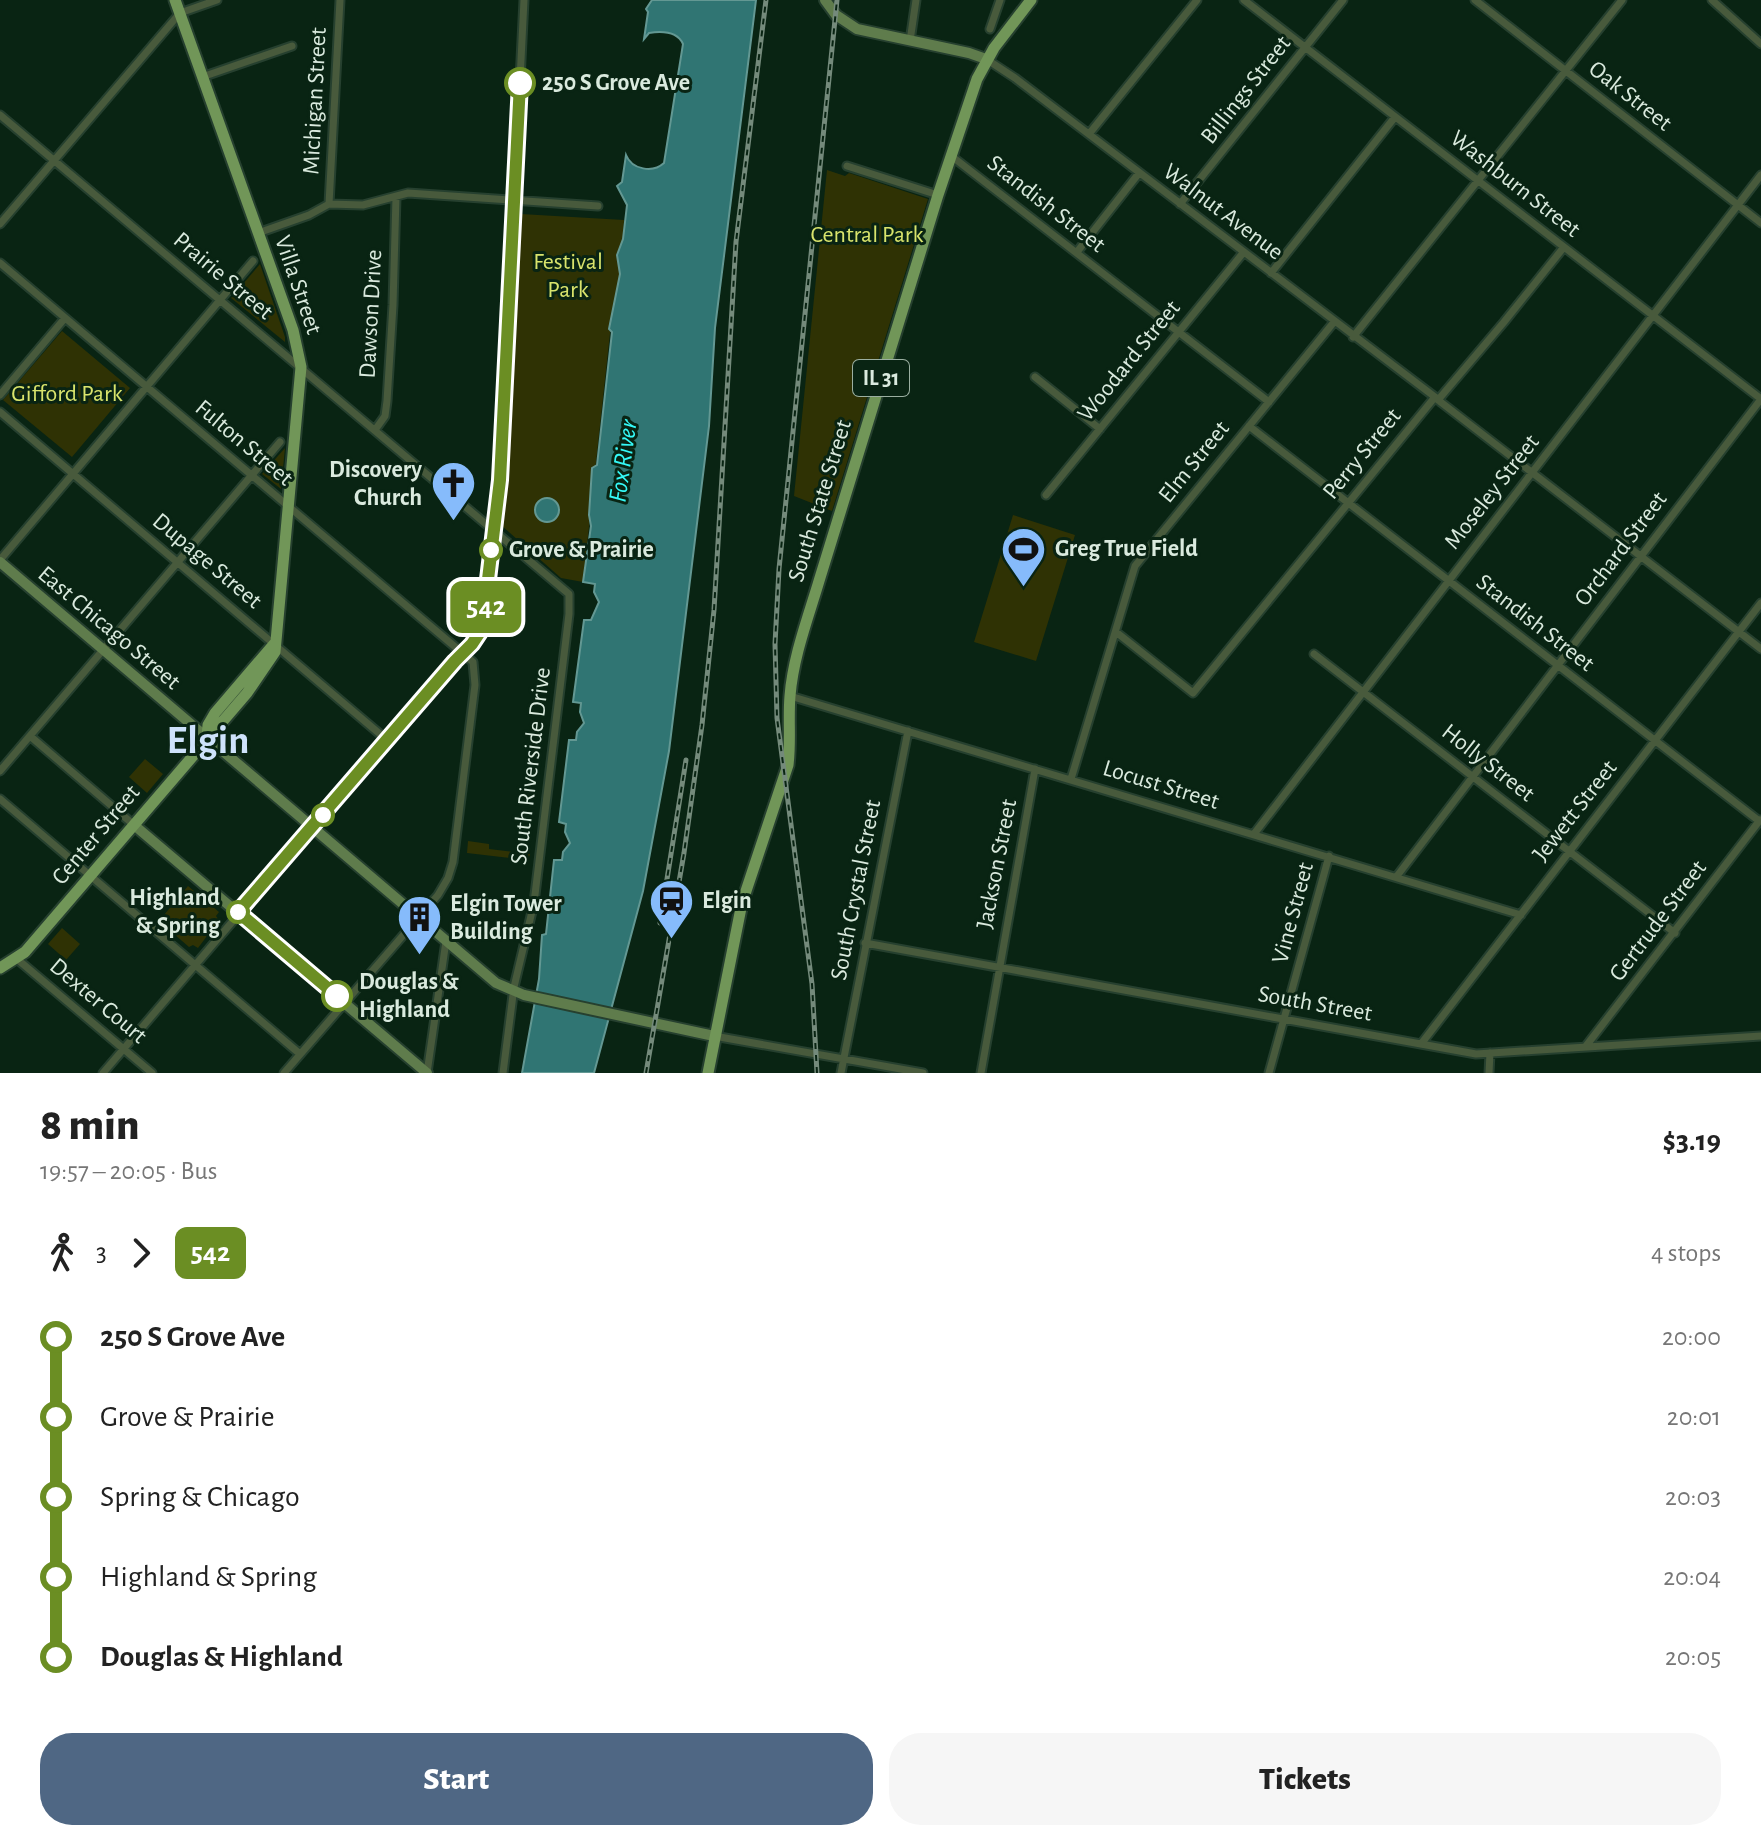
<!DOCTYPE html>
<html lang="en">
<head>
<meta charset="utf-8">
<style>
  body { margin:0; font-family:"Alegreya Sans",sans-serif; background:#f6f6f6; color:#222; height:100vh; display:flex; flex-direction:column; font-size:30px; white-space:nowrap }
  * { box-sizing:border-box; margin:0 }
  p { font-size:26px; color:#767676 }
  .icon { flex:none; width:44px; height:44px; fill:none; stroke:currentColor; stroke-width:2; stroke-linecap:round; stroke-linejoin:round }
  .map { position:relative; height:1073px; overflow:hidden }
  .side { display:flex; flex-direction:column; background:#fff; flex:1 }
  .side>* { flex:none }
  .badge { padding:0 16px; border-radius:12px; font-size:28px; line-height:52px }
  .map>.badge { position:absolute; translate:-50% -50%; box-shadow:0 0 0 4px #fff }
  .legs { display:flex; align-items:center; gap:12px; height:88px; padding:0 40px; font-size:26px }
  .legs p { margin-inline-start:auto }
  .overview { display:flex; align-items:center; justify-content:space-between; height:136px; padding:0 40px }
  h1 { font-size:44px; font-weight:800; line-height:60px }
  .cta { display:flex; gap:16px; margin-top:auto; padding:16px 40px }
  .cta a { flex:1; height:92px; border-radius:32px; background:#4f6784; color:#fff; font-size:32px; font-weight:800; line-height:92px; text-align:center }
  .cta a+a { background:#f6f6f6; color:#222 }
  ul { padding:0 40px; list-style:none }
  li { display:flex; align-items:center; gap:28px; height:80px; font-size:30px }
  li i { display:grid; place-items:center; width:12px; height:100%; margin:0 10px; background:currentColor }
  li i::after { content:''; width:20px; height:20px; margin:-10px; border:6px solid; border-radius:50%; background:#fff }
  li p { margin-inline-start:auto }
  li:first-child i { background:linear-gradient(#0000 50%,currentColor 0) }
  li:last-child i { background:linear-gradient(currentColor 50%,#0000 0) }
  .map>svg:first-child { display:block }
  .green { fill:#2f3204 }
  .water { fill:#307573; stroke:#639893; stroke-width:2 }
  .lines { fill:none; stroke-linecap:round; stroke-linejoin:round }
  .street-casing { stroke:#26402f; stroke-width:11 }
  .secondary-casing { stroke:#26402f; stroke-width:14 }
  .primary-casing { stroke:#26402f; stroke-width:15 }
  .street { stroke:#485a3c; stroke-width:7 }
  .secondary { stroke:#5f7c4c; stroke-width:10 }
  .primary { stroke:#719658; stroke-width:11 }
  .rail-casing { stroke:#748a7b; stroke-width:5 }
  .rail { stroke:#092413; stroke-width:2; stroke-dasharray:6; stroke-linecap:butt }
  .line-1-casing { stroke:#fff; stroke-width:18 }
  .line-1 { stroke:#6b8e23; stroke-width:12 }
  .stop-1-dot { fill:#fff; stroke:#6b8e23; stroke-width:4 }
  .labels { text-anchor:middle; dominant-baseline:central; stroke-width:6; stroke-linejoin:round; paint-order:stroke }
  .shield { fill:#092413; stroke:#9bafa1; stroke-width:2 }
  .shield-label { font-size:22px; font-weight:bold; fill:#daeade }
  .stop-label { font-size:24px; font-weight:bold; fill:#daeade; stroke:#092413; text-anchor:start }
  .street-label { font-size:24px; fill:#daeade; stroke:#092413 }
  .park-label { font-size:24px; fill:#d9e46c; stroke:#092413 }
  .poi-label { font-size:24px; font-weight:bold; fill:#daeade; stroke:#092413; text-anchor:start }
  .water-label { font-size:26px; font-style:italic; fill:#35f9f7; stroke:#092413 }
  .town-label { font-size:40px; font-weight:bold; fill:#cee2fb; stroke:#092413 }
</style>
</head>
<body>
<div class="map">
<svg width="1761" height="1073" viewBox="0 0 1761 1073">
  <rect width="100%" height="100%" fill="#092413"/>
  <!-- green -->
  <path class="green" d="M827,170l18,6 4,-3 79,26 -96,312 -38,-15z
    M521,214l103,6 -1,19 -6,16 3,16 -9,53 -28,258 -22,-4 -59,-52z
    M260,264l25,73v5l-54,-44z
    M62,331l68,57 -58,69 -69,-57z
    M285,448l-4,41 -19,-15z
    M1013,515l62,20 -39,126 -62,-19z
    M145,759l18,15 -16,19 -18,-16z
    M468,841l21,3v5l41,5 -2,6 -61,-7z
    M188,886l31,26 -3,4 3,4 -21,28 -5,-3 -4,2 -30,-26z
    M62,928l18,16 -14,16 -18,-16z"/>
  <!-- water -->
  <path class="water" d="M652,0h104l-41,328 -6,98 -40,325 -26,140 -49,182h-72l17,-94 3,-44 4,-1 8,-74h8l1,-8 7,-9 -5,-11 1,-8 -7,-2 10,-82h7l1,-8 7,-9 -4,-11 1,-9 -8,-1 11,-82h7l8,-18 -5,-10 1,-8 -12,-2 8,-56 -2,-11 3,-47 5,-3 15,-133 -3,-3 11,-55 -3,-19 6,-16 4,-34 -10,-19 5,-4 4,-27c6,15 27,18 38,8l19,-119c-6,-13 -21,-13 -34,-11l-5,6 4,-27 -2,-3z
    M535 510a12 12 0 1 1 24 0a12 12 0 1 1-24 0Z"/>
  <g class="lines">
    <defs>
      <path id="street" d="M1244,0l517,399
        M1475,0l286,223
        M1712,0l49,44
        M990,29l10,-29
        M910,41l6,-41
        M986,59l29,19 420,319
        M202,77l90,-31
        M0,115l569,479v20l-35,289 -20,84 -11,86
        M1089,134l108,-134
        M950,155l319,247
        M847,166l91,29
        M329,204l11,-204
        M1180,204l163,-204
        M0,224l180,-211 37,-13
        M258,233l51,-18 20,-11 34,1 45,-12 190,13
        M1077,252l62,-79
        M0,263l473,399 2,23 -22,177 -5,16 -10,17 -154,178
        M1271,273l124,-156
        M1353,337l269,-337
        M1035,377l65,52
        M0,395l65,-77
        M1438,400l323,249
        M0,412l387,328
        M1249,426l510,395
        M375,430l10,-14 2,-15 6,-96 3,-108
        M1046,495l197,-242
        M0,560l253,-299
        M1116,632l77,61 242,-296 3,3 66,-78 60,-75
        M1314,654l361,279
        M790,696l731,219
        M30,736l104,89
        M0,771l280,-329
        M1071,779l64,-213 199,-244
        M0,799l300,255
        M1254,834l507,-659
        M1397,876l364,-477
        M865,943l611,111 285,-18
        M17,959l135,114
        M714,1036l209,37
        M1421,1044l340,-441
        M1586,1046l174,-226
        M103,1073l359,-420 10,-9 10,-15 18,-149 24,-480
        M427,1073l19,-132
        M841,1073l67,-342
        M981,1073l54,-304
        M1269,1073l60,-217
        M1489,1073l1,-20"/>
      <path id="secondary" d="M825,0l11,15 21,14 112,24 17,6
        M0,562l496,421 28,12 190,41
        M134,825l293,248"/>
      <path id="primary" d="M207,737l1,-12 7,-12 59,-69
        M0,968l25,-16 222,-259 28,-41 26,-285 -8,-37 -118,-330
        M708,1073l34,-170 46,-138c3,-24 0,-46 2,-69 3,-39 18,-78 29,-115l119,-386 39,-116 17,-31 37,-48"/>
    </defs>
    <!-- street casing -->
    <use href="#street" class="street-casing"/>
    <!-- secondary casing -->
    <use href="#secondary" class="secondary-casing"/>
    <!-- primary casing -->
    <use href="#primary" class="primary-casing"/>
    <!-- street -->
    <use href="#street" class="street"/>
    <!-- secondary -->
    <use href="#secondary" class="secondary"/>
    <!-- primary -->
    <use href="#primary" class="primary"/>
    <defs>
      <path id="rail" d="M660,923l26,-163
        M646,1073l38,-220 18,-128 12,-115 22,-368 30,-242
        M817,1073l-5,-89 -35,-266 -2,-74 4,-75 58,-569"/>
    </defs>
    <!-- rail casing -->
    <use href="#rail" class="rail-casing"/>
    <!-- rail -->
    <use href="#rail" class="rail"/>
  </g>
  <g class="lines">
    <defs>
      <path id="line-1" d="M337,996l-99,-84 217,-251 17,-17 10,-15 18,-149 20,-397"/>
    </defs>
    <!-- line-1 casing -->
    <use href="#line-1" class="line-1-casing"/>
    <!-- line-1 -->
    <use href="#line-1" class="line-1"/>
  </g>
  <!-- icons -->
  <defs>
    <symbol id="church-pin" viewBox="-11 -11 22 30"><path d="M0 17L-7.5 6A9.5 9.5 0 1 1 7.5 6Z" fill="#86bbfb" stroke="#092413"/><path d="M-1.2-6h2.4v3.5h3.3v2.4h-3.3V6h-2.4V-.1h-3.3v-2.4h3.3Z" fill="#111"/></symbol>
    <symbol id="stadium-pin" viewBox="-11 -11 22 30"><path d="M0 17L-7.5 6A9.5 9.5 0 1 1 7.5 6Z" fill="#86bbfb" stroke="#092413"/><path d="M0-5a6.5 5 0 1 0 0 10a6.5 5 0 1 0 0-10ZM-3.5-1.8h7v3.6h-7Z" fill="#111"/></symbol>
    <symbol id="station-pin" viewBox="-11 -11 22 30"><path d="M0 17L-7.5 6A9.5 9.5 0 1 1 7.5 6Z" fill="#86bbfb" stroke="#092413"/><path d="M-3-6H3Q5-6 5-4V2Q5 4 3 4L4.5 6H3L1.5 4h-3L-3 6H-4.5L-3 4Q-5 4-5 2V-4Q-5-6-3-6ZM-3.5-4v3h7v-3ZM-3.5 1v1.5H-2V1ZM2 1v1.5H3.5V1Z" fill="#111"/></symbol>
    <symbol id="building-pin" viewBox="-11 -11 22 30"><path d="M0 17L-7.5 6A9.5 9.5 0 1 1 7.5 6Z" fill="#86bbfb" stroke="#092413"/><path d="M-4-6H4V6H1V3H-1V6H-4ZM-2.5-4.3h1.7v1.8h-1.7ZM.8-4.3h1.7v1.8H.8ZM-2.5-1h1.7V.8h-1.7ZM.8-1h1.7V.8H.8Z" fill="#111"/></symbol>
  </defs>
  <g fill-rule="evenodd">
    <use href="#church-pin" x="428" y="458" width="51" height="69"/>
    <use href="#stadium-pin" x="998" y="524" width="51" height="69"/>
    <use href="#station-pin" x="646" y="876" width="51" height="69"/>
    <use href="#building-pin" x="394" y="892" width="51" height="69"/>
  </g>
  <!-- markers -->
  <g class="stop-1-dot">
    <circle cx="520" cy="83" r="14"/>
    <circle cx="491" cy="550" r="10"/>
    <circle cx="323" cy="815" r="10"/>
    <circle cx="238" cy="912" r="10"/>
    <circle cx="337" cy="996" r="14"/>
  </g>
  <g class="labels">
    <!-- shield labels -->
    <rect class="shield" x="853" y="360" width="56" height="36" rx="6"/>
    <g class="shield-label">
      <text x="881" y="378">IL 31</text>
    </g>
    <!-- stop labels -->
    <g class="stop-label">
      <text x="542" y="83">250 S Grove Ave</text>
      <text x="509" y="550">Grove &amp; Prairie</text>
      <text x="220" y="898" text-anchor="end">Highland<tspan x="220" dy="28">&amp; Spring</tspan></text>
      <text x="359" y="982">Douglas &amp;<tspan x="359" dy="28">Highland</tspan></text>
    </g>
    <!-- street labels -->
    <g class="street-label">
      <text transform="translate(1246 90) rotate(-52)">Billings Street</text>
      <text transform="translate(1630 96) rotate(38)">Oak Street</text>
      <text transform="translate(315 101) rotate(-87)">Michigan Street</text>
      <text transform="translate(1515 184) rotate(38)">Washburn Street</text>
      <text transform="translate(1046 204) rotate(38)">Standish Street</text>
      <text transform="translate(1223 212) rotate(37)">Walnut Avenue</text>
      <text transform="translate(223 276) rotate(40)">Prairie Street</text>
      <text transform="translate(298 285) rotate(71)">Villa Street</text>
      <text transform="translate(371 314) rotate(-87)">Dawson Drive</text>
      <text transform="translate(1129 361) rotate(-51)">Woodard Street</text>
      <text transform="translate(244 443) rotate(40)">Fulton Street</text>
      <text transform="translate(1362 454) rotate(-51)">Perry Street</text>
      <text transform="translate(1194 462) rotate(-51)">Elm Street</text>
      <text transform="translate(1492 492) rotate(-52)">Moseley Street</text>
      <text transform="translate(820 501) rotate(-73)">South State Street</text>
      <text transform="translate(1621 549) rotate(-53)">Orchard Street</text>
      <text transform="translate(207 561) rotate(40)">Dupage Street</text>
      <text transform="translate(1535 623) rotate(38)">Standish Street</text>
      <text transform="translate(109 628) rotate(40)">East Chicago Street</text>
      <text transform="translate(1488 763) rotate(38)">Holly Street</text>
      <text transform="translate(531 766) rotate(-83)">South Riverside Drive</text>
      <text transform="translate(1161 785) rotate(17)">Locust Street</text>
      <text transform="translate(1575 811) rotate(-52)">Jewett Street</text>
      <text transform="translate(96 835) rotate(-50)">Center Street</text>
      <text transform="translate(997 864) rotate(-79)">Jackson Street</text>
      <text transform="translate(856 890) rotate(-79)">South Crystal Street</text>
      <text transform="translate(1293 913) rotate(-75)">Vine Street</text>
      <text transform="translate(1658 921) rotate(-53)">Gertrude Street</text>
      <text transform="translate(98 1001) rotate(40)">Dexter Court</text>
      <text transform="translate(1315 1004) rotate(10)">South Street</text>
    </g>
    <!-- park labels -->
    <g class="park-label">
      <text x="867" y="235">Central Park</text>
      <text x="568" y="262">Festival<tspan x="568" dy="28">Park</tspan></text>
      <text x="67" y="394">Gifford Park</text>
    </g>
    <!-- poi labels -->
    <g class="poi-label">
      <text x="422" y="470" text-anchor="end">Discovery<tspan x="422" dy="28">Church</tspan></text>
      <text x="1055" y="549">Greg True Field</text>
      <text x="702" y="901">Elgin</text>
      <text x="450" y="904">Elgin Tower<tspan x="450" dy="28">Building</tspan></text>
    </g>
    <!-- water labels -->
    <g class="water-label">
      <text transform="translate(623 461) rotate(-82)">Fox River</text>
    </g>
    <!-- town labels -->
    <g class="town-label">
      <text x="208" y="741">Elgin</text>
    </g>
  </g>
</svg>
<b class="badge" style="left:486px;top:607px;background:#6b8e23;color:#fff">542</b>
</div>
<section class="side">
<div class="overview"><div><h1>8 min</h1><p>19:57 – 20:05 · Bus</p></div><b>$3.19</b></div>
<div class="legs"><svg class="icon" aria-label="walk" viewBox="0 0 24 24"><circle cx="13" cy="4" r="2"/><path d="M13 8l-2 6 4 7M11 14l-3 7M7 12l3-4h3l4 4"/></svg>3<svg class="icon" aria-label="forward" viewBox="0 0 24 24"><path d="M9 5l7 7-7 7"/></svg><b class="badge" style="background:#6b8e23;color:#fff">542</b><p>4 stops</p></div>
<ul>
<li><i style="color:#6b8e23"></i><b>250 S Grove Ave</b><p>20:00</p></li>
<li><i style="color:#6b8e23"></i><span>Grove &amp; Prairie</span><p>20:01</p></li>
<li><i style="color:#6b8e23"></i><span>Spring &amp; Chicago</span><p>20:03</p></li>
<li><i style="color:#6b8e23"></i><span>Highland &amp; Spring</span><p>20:04</p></li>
<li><i style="color:#6b8e23"></i><b>Douglas &amp; Highland</b><p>20:05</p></li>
</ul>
<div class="cta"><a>Start</a><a>Tickets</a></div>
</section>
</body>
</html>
